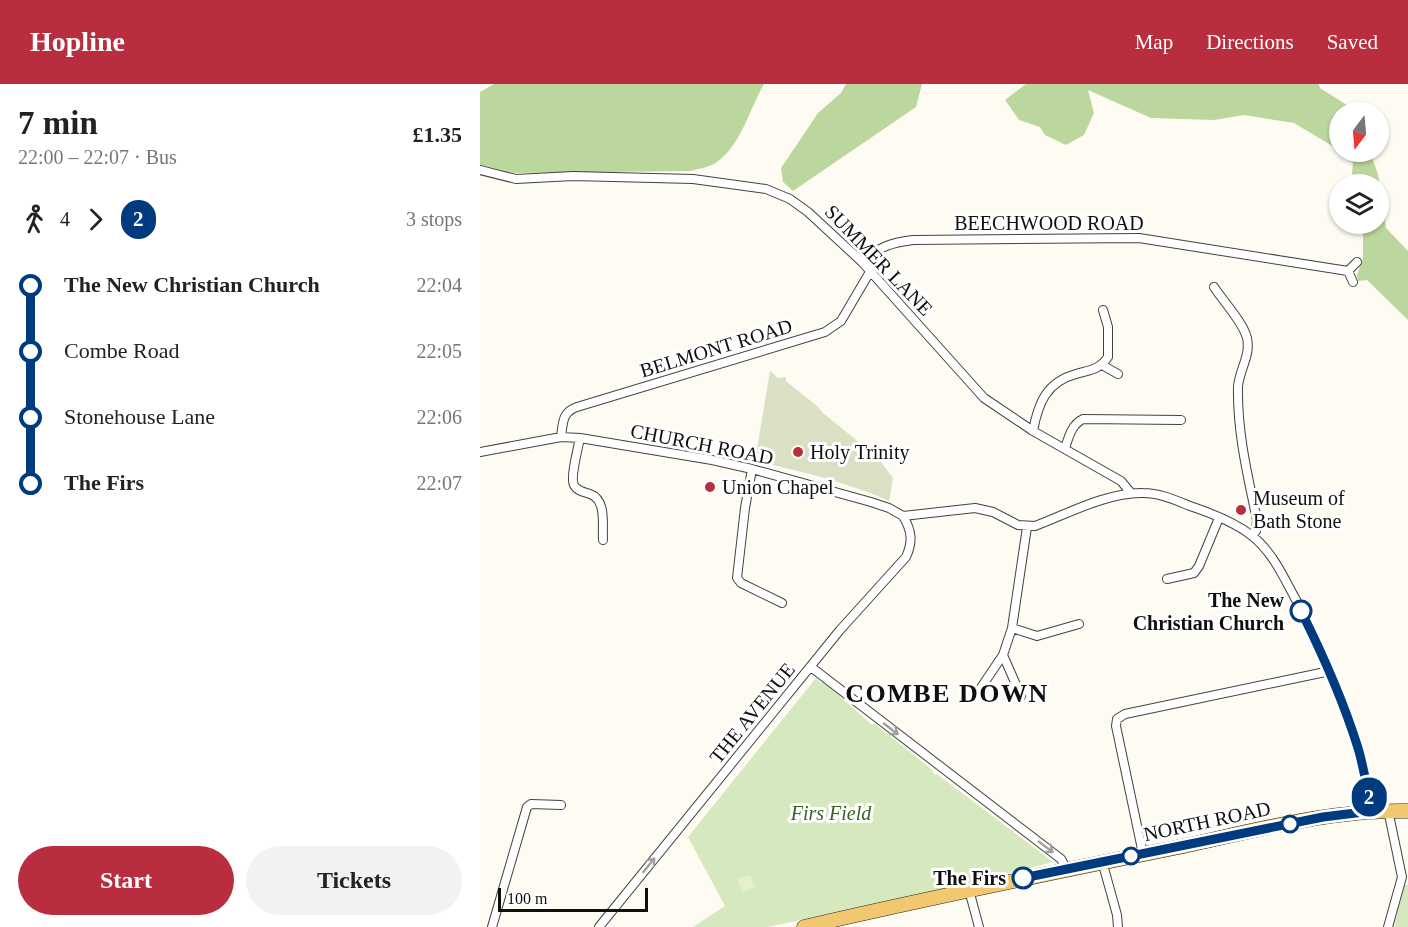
<!DOCTYPE html>
<html lang="en">
<head>
<meta charset="utf-8">
<style>
  body { margin:0; font-family:Georgia,serif; background:#f2f2f2; color:#222; height:100vh; display:flex; flex-direction:column; font-size:22px; white-space:nowrap }
  * { box-sizing:border-box; margin:0 }
  p { font-size:20px; color:#767676 }
  .icon { flex:none; width:33px; height:33px; fill:none; stroke:currentColor; stroke-width:2; stroke-linecap:round; stroke-linejoin:round }
  .map { position:relative; flex:1; overflow:hidden }
  .drawer { display:flex; flex-direction:column; background:#fff; width:480px }
  .drawer>* { flex:none }
  .badge { padding:0 12px; border-radius:20px; font-size:21px; line-height:39px }
  .needle { width:39px; rotate:196deg }
  .fabs { position:absolute; left:849px; top:18px; display:grid; gap:12px }
  .fabs a { display:grid; place-items:center; width:60px; height:60px; border-radius:50%; background:#fff; box-shadow:0 2px 4px #0004; font-size:30px }
  .scale { position:absolute; left:18px; bottom:15px; width:150px; box-sizing:border-box; padding-left:6px; border:3px solid #0f0f0f; border-top:0; font-size:16px; line-height:21px; white-space:nowrap; color:#0f0f0f; -webkit-text-stroke:4px #fff; paint-order:stroke }
  .map>.badge { position:absolute; translate:-50% -50%; box-shadow:0 0 0 3px #fff }
  .legs { display:flex; align-items:center; gap:9px; height:66px; padding:0 18px; font-size:20px }
  .legs p { margin-inline-start:auto }
  .overview { display:flex; align-items:center; justify-content:space-between; height:102px; padding:0 18px }
  h1 { font-size:33px; font-weight:600; line-height:45px }
  .action { display:flex; gap:12px; margin-top:auto; padding:12px 18px }
  .action a { flex:1; height:69px; border-radius:36px; background:#b92e3f; color:#fff; font-size:24px; font-weight:600; line-height:69px; text-align:center }
  .action a+a { background:#f2f2f2; color:#222 }
  ul { padding:0 18px; list-style:none }
  li { display:flex; align-items:center; gap:21px; height:66px; font-size:22px }
  li i { display:grid; place-items:center; width:9px; height:100%; margin:0 8px; background:currentColor }
  li i::after { content:''; width:15px; height:15px; margin:-8px; border:4px solid; border-radius:50%; background:#fff }
  li p { margin-inline-start:auto }
  li:first-child i { background:linear-gradient(#0000 50%,currentColor 0) }
  li:last-child i { background:linear-gradient(currentColor 50%,#0000 0) }
  header { display:flex; align-items:center; gap:36px; box-sizing:border-box; height:84px; padding:0 30px; background:#b92e3f; color:#fff }
  header strong { font-size:28px }
  nav { display:flex; gap:33px; margin-inline-start:auto; font-size:21px }
  main { display:flex; flex:1; min-height:0 }
  .map>svg:first-child { display:block }
  .green { fill:#d6e8bd }
  .forest { fill:#bcd79d }
  .cemetery { fill:#d9e0c3 }
  .pitch { fill:#e6efce }
  .lines { fill:none; stroke-linecap:round; stroke-linejoin:round }
  .minor-casing { stroke:#424242; stroke-width:10 }
  .primary-casing { stroke:#202020; stroke-width:15 }
  .minor { stroke:#fff; stroke-width:8 }
  .primary { stroke:#f1c76f; stroke-width:14 }
  .oneway { stroke:#9f9f9f }
  .line-1-casing { stroke:#fff; stroke-width:14 }
  .line-1 { stroke:#003b80; stroke-width:9 }
  .poi-dot { fill:#b92e3f; stroke:#fff; stroke-width:2 }
  .stop-1-dot { fill:#fff; stroke:#003b80; stroke-width:3 }
  .labels { text-anchor:middle; dominant-baseline:central; stroke-width:6; stroke-linejoin:round; paint-order:stroke }
  .street-label { font-size:20px; fill:#0f0f0f; stroke:#fff }
  .poi-label { font-size:20px; fill:#0f0f0f; stroke:#fff; text-anchor:start }
  .stop-label { font-size:20px; font-weight:bold; fill:#0f0f0f; stroke:#fff; text-anchor:end }
  .park-label { font-size:20px; font-style:italic; fill:#356422; stroke:#fff }
  .district-label { font-size:26px; font-weight:bold; letter-spacing:1.5px; fill:#0f0f0f; stroke:#fff }
</style>
</head>
<body>
<header>
<strong>Hopline</strong>
<nav><a>Map</a><a>Directions</a><a>Saved</a></nav>
</header>
<main>
<section class="drawer">
<div class="overview"><div><h1>7 min</h1><p>22:00 – 22:07 · Bus</p></div><b>£1.35</b></div>
<div class="legs"><svg class="icon" aria-label="walk" viewBox="0 0 24 24"><circle cx="13" cy="4" r="2"/><path d="M13 8l-2 6 4 7M11 14l-3 7M7 12l3-4h3l4 4"/></svg>4<svg class="icon" aria-label="forward" viewBox="0 0 24 24"><path d="M9 5l7 7-7 7"/></svg><b class="badge" style="background:#003b80;color:#fff">2</b><p>3 stops</p></div>
<ul>
<li><i style="color:#003b80"></i><b>The New Christian Church</b><p>22:04</p></li>
<li><i style="color:#003b80"></i><span>Combe Road</span><p>22:05</p></li>
<li><i style="color:#003b80"></i><span>Stonehouse Lane</span><p>22:06</p></li>
<li><i style="color:#003b80"></i><b>The Firs</b><p>22:07</p></li>
</ul>
<div class="action"><a>Start</a><a>Tickets</a></div>
</section>
<div class="map">
<svg width="928" height="843" viewBox="0 0 928 843">
  <rect width="100%" height="100%" fill="#fefbf2"/>
  <!-- green -->
  <path class="green" d="M336,594l5,5 2,-2 48,43h4l55,44 5,7 2,-1 116,88 -82,21 -203,44h-75l32,-21 -37,-69z
    M924,801h4v42h-14z"/>
  <!-- forest -->
  <path class="forest" d="M14,0h270c-14,24 -23,61 -47,78 -7,5 -19,7 -27,9l-175,2 -30,-7 -5,7v-81z
    M366,0h76l-6,23 -123,84 -10,-9 -2,-14 37,-55 23,-20z
    M546,0h293l1,4 38,24h-18l-1,38 -45,-27 -50,-8 -30,5 -63,-2 -63,-28 6,23 -10,22 -18,10 -21,-10 -5,-8 -21,-7 -14,-20z
    M861,68h29l8,22 8,54 22,23v69l-41,-40 -9,1 -1,-6 6,-17v-34h15v-40h-27l2,-21z"/>
  <!-- cemetery -->
  <path class="cemetery" d="M290,287l8,7 8,-1v4l31,25 6,7 54,44 16,21 -4,23c-42,-19 -90,-30 -134,-40z"/>
  <!-- pitch -->
  <path class="pitch" d="M270,791l5,13 -13,4 -4,-13z"/>
  <g class="lines">
    <defs>
      <path id="minor" d="M0,86l36,9 57,-3 120,3 73,10 24,10 18,13 54,50 122,136 49,33 88,50 10,12
        M382,178c19,-16 28,-19 51,-22l226,-2 209,33 5,11
        M868,187l9,-9
        M734,203c9,14 29,35 33,51 4,18 -8,32 -9,49 -1,45 10,90 19,133l-1,11 -4,5
        M622,281l16,9
        M553,347c5,-27 13,-49 43,-57 14,-4 23,-4 32,-17v-30l-5,-17
        M81,353c2,-14 1,-25 16,-30l248,-75 16,-11 30,-51
        M100,354c-2,10 -10,40 -6,47 3,6 10,7 16,9 17,6 12,31 13,46
        M585,364c4,-11 6,-23 18,-29l98,1
        M0,368l81,-15 19,1 132,22 40,9 119,33 18,6 14,8 72,-8 18,4 25,13 17,1c32,-12 73,-34 108,-33 17,0 32,7 47,13 21,7 44,16 61,29 21,16 32,41 44,63 25,48 47,99 63,151 6,20 9,41 14,62
        M272,385l-7,39 -8,70 4,5 41,20
        M687,495l27,-6 5,-7 20,-48
        M532,544l25,8 42,-12
        M331,583l250,192 5,9
        M498,608l25,-37
        M541,612l-18,-41 9,-27 15,-101
        M663,770l-27,-128 1,-7 8,-5 205,-43
        M622,777l15,54 1,12
        M489,806l10,37
        M12,843l35,-120 4,-3 30,1
        M119,843l241,-297 66,-73c7,-15 6,-26 -3,-41
        M908,843l14,-50 -14,-67"/>
      <path id="primary" d="M324,843c123,-29 247,-54 370,-79 77,-16 155,-39 234,-37"/>
    </defs>
    <!-- minor casing -->
    <use href="#minor" class="minor-casing"/>
    <!-- primary casing -->
    <use href="#primary" class="primary-casing"/>
    <!-- minor -->
    <use href="#minor" class="minor"/>
    <!-- primary -->
    <use href="#primary" class="primary"/>
  </g>
  <!-- one-way arrows -->
  <defs><path id="oneway-shaft" d="M-6 0H5M1.5-3L5.5 0L1.5 3" fill="none" stroke-width="1.6" stroke-linecap="round" stroke-linejoin="round" transform="scale(1.5)"/></defs>
  <g class="oneway">
    <use href="#oneway-shaft" transform="translate(411 645) rotate(38)"/>
    <use href="#oneway-shaft" transform="translate(566 763) rotate(37)"/>
    <use href="#oneway-shaft" transform="translate(169 781) rotate(-51)"/>
  </g>
  <g class="lines">
    <defs>
      <path id="line-1" d="M543,794l300,-61 49,-6c-5,-21 -8,-43 -14,-63 -15,-48 -35,-93 -57,-137"/>
    </defs>
    <!-- line-1 casing -->
    <use href="#line-1" class="line-1-casing"/>
    <!-- line-1 -->
    <use href="#line-1" class="line-1"/>
  </g>
  <!-- markers -->
  <g class="poi-dot">
    <circle cx="318" cy="368" r="6"/>
    <circle cx="230" cy="403" r="6"/>
    <circle cx="761" cy="426" r="6"/>
  </g>
  <g class="stop-1-dot">
    <circle cx="821" cy="527" r="10"/>
    <circle cx="810" cy="740" r="8"/>
    <circle cx="651" cy="772" r="8"/>
    <circle cx="543" cy="794" r="10"/>
  </g>
  <g class="labels">
    <!-- street labels -->
    <g class="street-label">
      <text x="569" y="139">BEECHWOOD ROAD</text>
      <text transform="translate(399 176) rotate(46)">SUMMER LANE</text>
      <text transform="translate(236 264) rotate(-17)">BELMONT ROAD</text>
      <text transform="translate(222 360) rotate(11)">CHURCH ROAD</text>
      <text transform="translate(272 629) rotate(-51)">THE AVENUE</text>
      <text transform="translate(727 737) rotate(-12)">NORTH ROAD</text>
    </g>
    <!-- poi labels -->
    <g class="poi-label">
      <text x="330" y="368">Holy Trinity</text>
      <text x="242" y="403">Union Chapel</text>
      <text x="773" y="414">Museum of<tspan x="773" dy="23">Bath Stone</tspan></text>
    </g>
    <!-- stop labels -->
    <g class="stop-label">
      <text x="804" y="516">The New<tspan x="804" dy="23">Christian Church</tspan></text>
      <text x="526" y="794">The Firs</text>
    </g>
    <!-- park labels -->
    <g class="park-label">
      <text x="351" y="729">Firs Field</text>
    </g>
    <!-- district labels -->
    <g class="district-label">
      <text x="467" y="609">COMBE DOWN</text>
    </g>
  </g>
</svg>
<div class="fabs">
<a><svg class="needle" viewBox="-14 -14 28 28"><path d="M0-13l5 13h-10z" fill="#e53935"/><path d="M0 13l5-13h-10z" fill="#767676"/></svg></a>
<a><svg class="icon" aria-label="layers" viewBox="0 0 24 24"><path d="M12 4l9 5-9 5-9-5zM3 14l9 5 9-5"/></svg></a>
</div>
<div class="scale">100 m</div>
<b class="badge" style="left:889px;top:713px;background:#003b80;color:#fff">2</b>
</div>
</main>
</body>
</html>
